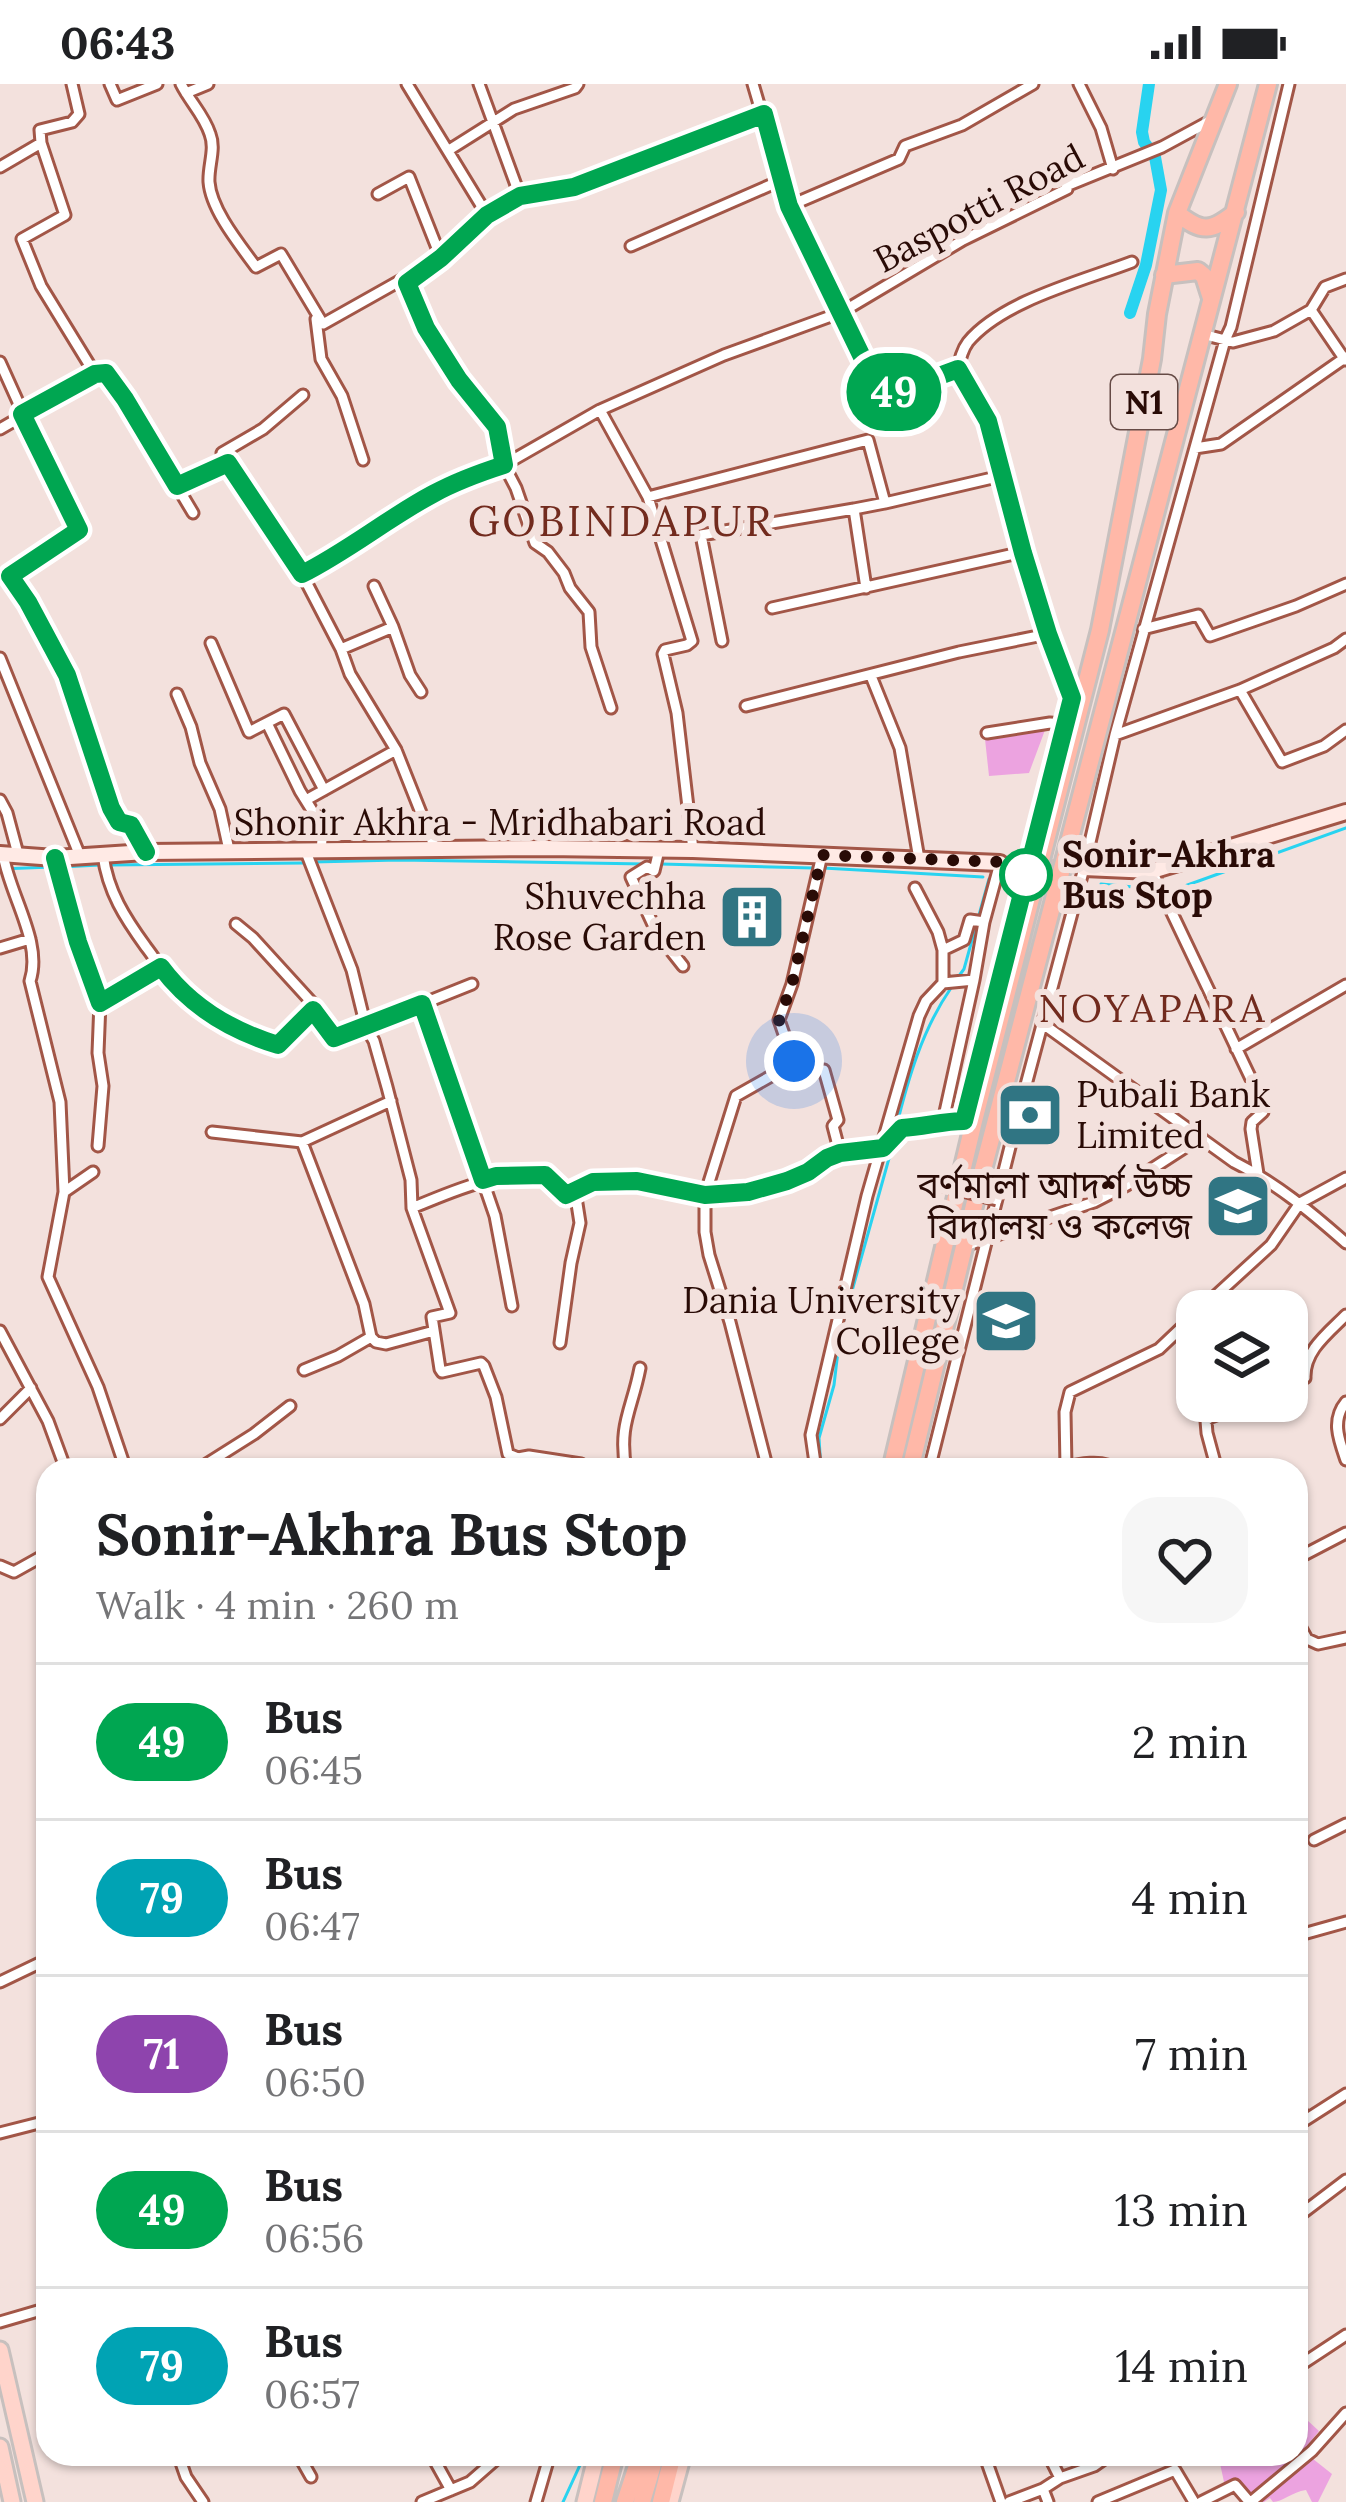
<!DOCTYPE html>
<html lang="en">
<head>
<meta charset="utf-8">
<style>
  body { margin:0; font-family:Lora,"Noto Sans Bengali",serif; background:#f6f6f6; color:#202124; height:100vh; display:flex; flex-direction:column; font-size:45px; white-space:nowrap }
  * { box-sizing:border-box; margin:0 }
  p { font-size:39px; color:#757577 }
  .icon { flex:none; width:66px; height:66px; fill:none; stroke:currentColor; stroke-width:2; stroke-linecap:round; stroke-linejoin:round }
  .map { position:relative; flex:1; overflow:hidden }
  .drawer { position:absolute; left:36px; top:1374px; width:1272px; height:1008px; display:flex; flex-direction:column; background:#fff; border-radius:36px; box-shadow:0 3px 9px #0004 }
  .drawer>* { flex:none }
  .badge { padding:0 24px; border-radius:39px; font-size:42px; line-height:78px }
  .tools { position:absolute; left:1176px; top:1206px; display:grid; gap:24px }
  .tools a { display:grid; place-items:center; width:132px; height:132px; border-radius:24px; background:#fff; box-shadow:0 3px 9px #0004; font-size:60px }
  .you { position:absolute; width:60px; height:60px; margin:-30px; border:9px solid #fff; border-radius:50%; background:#1a73e8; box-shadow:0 0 0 18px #1a73e833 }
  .map>.badge { position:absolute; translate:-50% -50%; box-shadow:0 0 0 6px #fff }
  .round { display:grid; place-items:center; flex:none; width:126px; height:126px; border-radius:36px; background:#f6f6f6 }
  .head { display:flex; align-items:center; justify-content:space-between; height:204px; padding:0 60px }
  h1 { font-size:57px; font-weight:800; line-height:90px }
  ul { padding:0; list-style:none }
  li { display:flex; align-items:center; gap:36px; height:156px; padding:0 60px; border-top:3px solid #e0e0e0 }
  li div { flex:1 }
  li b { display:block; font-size:45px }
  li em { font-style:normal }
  li .badge { min-width:132px; font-weight:700; text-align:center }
  .status { display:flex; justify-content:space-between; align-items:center; height:84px; padding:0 60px; background:#fff; direction:ltr }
  .status svg { height:33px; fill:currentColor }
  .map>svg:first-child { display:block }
  .green { fill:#eca3e0 }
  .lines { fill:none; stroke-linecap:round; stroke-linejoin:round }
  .stream { stroke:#28d3f0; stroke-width:3 }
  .canal { stroke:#28d3f0; stroke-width:12 }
  .secondary-tunnel { stroke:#d5c1bd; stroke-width:14; stroke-dasharray:14 7; stroke-linecap:butt }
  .street-casing { stroke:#a25647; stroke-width:15 }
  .secondary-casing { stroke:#a25647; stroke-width:20 }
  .primary-casing { stroke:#c7c0be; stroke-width:21 }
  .highway-casing { stroke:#c7c0be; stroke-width:22 }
  .street { stroke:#fff; stroke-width:9 }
  .secondary { stroke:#ffeae5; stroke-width:14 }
  .primary { stroke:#ffd4cb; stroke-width:15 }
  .highway { stroke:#ffb8a8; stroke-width:16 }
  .street-bridge-casing { stroke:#a25647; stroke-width:15; stroke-linecap:butt }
  .street-bridge { stroke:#fff; stroke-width:9 }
  .line-casing { stroke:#fff; stroke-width:27 }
  .line { stroke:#00a651; stroke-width:18 }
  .walk { stroke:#290b06; stroke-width:12; stroke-dasharray:0 21.6 }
  .stop-dot { fill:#fff; stroke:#00a651; stroke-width:6 }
  .labels { text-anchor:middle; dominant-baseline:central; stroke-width:12; stroke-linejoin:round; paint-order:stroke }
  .shield { fill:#f3e1dd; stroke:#664b46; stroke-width:3 }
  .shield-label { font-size:33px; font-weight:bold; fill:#290b06 }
  .street-label { font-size:36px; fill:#290b06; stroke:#f3e1dd }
  .stop-label { font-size:36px; font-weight:bold; fill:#290b06; stroke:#f3e1dd; text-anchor:start }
  .poi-label { font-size:36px; fill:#290b06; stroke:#f3e1dd; text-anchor:end }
  .neighbourhood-label { font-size:39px; letter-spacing:3px; fill:#722b1e; stroke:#f3e1dd }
  .quarter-label { font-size:42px; letter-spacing:3px; fill:#722b1e; stroke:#f3e1dd }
</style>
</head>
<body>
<div class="status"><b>06:43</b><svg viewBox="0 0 49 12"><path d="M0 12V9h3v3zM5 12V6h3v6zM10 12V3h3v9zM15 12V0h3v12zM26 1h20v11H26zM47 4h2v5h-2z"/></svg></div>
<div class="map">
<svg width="1346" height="2418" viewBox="0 0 1346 2418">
  <rect width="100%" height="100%" fill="#f3e1dd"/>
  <!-- green -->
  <path class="green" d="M1045,646l-16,43 -40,3 -4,-37z
    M1307,2336l12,11 -16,20 29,23 -14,28h-6l-6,-12c-14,2 -24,12 -33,12l-3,-4 -6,4h-14l-8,-15 -15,9 -9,-42h49l5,8 13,-8h11v-25z"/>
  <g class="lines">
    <!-- stream -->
    <path class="stream" d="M313,778l86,-2 247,4
      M661,780l152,4
      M109,781l195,-2
      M61,783l39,-2
      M823,784l160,9
      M0,785l52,-2
      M1101,800l54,5
      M1168,808l178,-64
      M956,896l8,-11 25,-90
      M896,1044c12,-49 26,-98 55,-140
      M821,1386l-2,-32 15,-53 6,-51 53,-190
      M563,2418l22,-48"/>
    <!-- canal -->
    <path class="canal" d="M1130,229l16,-48 15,-75 -6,-33 -11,-15 -2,-10 7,-48"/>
    <!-- secondary-tunnel -->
    <path class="secondary-tunnel" d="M1000,779l84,5"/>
    <defs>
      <path id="street" d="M110,0l7,16 40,-16
        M181,0c9,18 23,31 29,50 6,15 -2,32 -1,48 2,28 31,63 47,85l25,-13 42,70 80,-45 4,4 34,-25 46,-43 33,-19 54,-9 190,-73
        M407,0l80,131
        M479,0l41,112
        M753,0l36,122 91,188 16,-2 62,-23 30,52 35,131 25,82 24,64
        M1079,0l22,44 12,41
        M186,9l22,-9
        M41,59l24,72 -43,24 19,47 54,88 11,-1 19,26 68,114
        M449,66l65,-41 61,-21 3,-4
        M0,83l41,-24 -1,-13 32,-8 7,-8 -7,-30
        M378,110l31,-17 32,81
        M789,122l110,-47 6,-13 57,-21 71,-41
        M631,162l151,-66
        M407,199l19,45 33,52 38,47 7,38 12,23 19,55 13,9 16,21 6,15 19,24 2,35 20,61
        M1311,226l34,50
        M316,235l5,40 21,37 21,64
        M1202,250l31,8 41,-11 37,-21 14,-23 21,-8
        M0,278l50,111 29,57 -69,46h-10
        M958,285c2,-10 4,-19 10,-27 34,-41 114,-61 164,-80
        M303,311l-40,34 -41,24 80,121 39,75 9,25 46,76 39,98
        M600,326l48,87 44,144 -5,4 -22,5 -2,4 14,59 16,137
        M0,345l95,-55
        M1195,364l26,-4 125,-87
        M177,402l51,-23
        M648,413l220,-57 17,63 -31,6 12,79
        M885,419l116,-27
        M302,490l33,-16 95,-63 38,-18 36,-12 96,-55 124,-55 118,-43 121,-72 104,-51 -1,-3 96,-39 48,-26
        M10,492l18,26 39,73 44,133 8,14 12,3 15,27
        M374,502l19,41
        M772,524l251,-56
        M1143,545l55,-14 12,21 86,-30 50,-22
        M722,557l-21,-106 153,-26
        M211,559l38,89 35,-18 40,76
        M341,565l52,-22 17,48 11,17
        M0,574l80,198
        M871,592l29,72 19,111
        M1240,606l42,72 42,-16 22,-16
        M177,610l14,33 9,36 20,46 9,41
        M746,622l213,-54 89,-18
        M267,639l33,68 23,37 -2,23
        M987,649l63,-10 15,1
        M1115,651l125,-45 94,-42 12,-9
        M0,716l7,13 11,41
        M306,716l90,-50
        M659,766l-5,21 -7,-4 -16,10 26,56 26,33
        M306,768l46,118 14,57 8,14 13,46 24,93 1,28 38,105 -18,4 8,52 2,3 39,-9 3,3 12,31 12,57 10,4 1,12
        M3,770c6,40 40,88 27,127l30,121 4,90 -16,85 50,110 28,83
        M103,771c5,37 22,63 43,92 11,14 21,32 34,45 26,25 64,42 98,53l35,-35
        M55,774l23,84 22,60 -2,51 5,33 -5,60
        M1152,787l110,231 1,10 -11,10 -1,7 7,45
        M915,804l23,44 5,18
        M236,840l17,14 62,68 -2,4 21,28 88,-34 73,212 17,90
        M0,864l30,-9
        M974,896l10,-58 16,-59
        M943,899v-33l21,-10 6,-20 14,2
        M100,918l61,-35
        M422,920l50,-20
        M1043,940l191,138c42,21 77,50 112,81
        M1236,965l110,-64
        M824,986l14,50 -5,6 7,27
        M212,1048l90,10 89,-41
        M302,1058l62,162 7,33 5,5 10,2 48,-13
        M64,1108l29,-20
        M412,1124c50,-21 82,-35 137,-32l17,19 27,-13 44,-1 68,14 43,-4 39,-10 21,-9 19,-14 13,-5 43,-5 18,-20c23,-1 42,-7 64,-7
        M965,1162l129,-44 33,-17 74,-48
        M1199,1227l72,-66 29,-42 46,-25
        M0,1247l48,90 18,49
        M560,1259l11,-80 9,-40 -5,-32
        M304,1286l34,-14 33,-19
        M1287,1302l18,-8c-1,-27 22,-44 41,-63
        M1346,1318c-15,18 -7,38 0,58
        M0,1335l31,-31
        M518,1374l11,-2 52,8
        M1066,1383l-1,-55 5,-20 89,-43 38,-36
        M197,1386l57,-36 36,-28
        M626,1386c-8,-46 6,-60 14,-102
        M768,1386l-38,-148 -21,-67 -4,-23v-37l31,-99 58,-33 -15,-43 13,-36 30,-129
        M816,1386l-5,-35 56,-239 52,-180 7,-15 17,-18 31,-3 -31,141
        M929,1386l90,-359 65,-243 31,-133 110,-395 6,-13 58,-243
        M1052,1386c19,-4 50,-13 65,0
        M1217,1386l-10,-37 -1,-12 5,-4 41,-16
        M1296,1475l50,-26
        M0,1482l14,6 34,-19
        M1296,1535l11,20 11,5 28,-6
        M1314,1756l32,-16
        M1296,1852l50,-14
        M0,1898l48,-23
        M1296,2015l9,20
        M1296,2042l50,-32
        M0,2049l39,-10
        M1296,2134l50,-38
        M0,2238l48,-14
        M1296,2284l50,-33
        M178,2370l8,23 17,25
        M298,2370l13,23
        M431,2370l20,36
        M984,2370l17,48
        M1048,2370l12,24 -17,11 5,13
        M1060,2394l34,-12 17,-12
        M422,2418l48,-20 32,-28
        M536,2418l14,-48
        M1009,2418l34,-13
        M1098,2418l77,-32 19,32
        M1201,2418l34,-17 12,14 5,2 60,-50 34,-38"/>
      <path id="secondary" d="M0,770l55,4 91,-6 399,-4 148,2 307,13
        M1084,784l68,3 194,-59"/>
      <path id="primary" d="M0,2266l35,152
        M0,2363l12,55
        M585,2418l12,-48
        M670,2418l13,-48"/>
      <path id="highway" d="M1177,129c25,20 34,19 59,-1
        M1164,191l34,-4 6,5 7,22
        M891,1386l83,-349 126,-491 52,-271 5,-45 20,-101 51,-129
        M910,1386l70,-289 288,-1097
        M603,2418l12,-48
        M625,2418l16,-48
        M642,2418l14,-48
        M661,2418l12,-48"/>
    </defs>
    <!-- street casing -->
    <use href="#street" class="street-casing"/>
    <!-- secondary casing -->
    <use href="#secondary" class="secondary-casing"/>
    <!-- primary casing -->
    <use href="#primary" class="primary-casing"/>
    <!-- highway casing -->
    <use href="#highway" class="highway-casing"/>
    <!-- street -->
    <use href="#street" class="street"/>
    <!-- secondary -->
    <use href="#secondary" class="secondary"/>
    <!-- primary -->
    <use href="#primary" class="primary"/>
    <!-- highway -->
    <use href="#highway" class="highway"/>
    <defs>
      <path id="street-bridge" d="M936,1100l61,16"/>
    </defs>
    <!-- street-bridge casing -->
    <use href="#street-bridge" class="street-bridge-casing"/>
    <!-- street-bridge -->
    <use href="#street-bridge" class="street-bridge"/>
  </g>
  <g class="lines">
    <defs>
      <path id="line" d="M55,774l23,84 22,61 61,-36c29,39 71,64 117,78l35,-35 21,28 88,-34 61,176 13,-4 49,-1 21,20 27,-13 44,-1 68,14 43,-3 39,-11 21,-9 19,-14 13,-5 43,-5 19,-20c22,-1 41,-7 62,-7l108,-423 -24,-64 -25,-81 -35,-132 -30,-52 -62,23 -16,2 -91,-188 -25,-92 -190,73 -54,9 -33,19 -46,43 -34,25 19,45 33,52 38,47 7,38c-25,8 -49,17 -71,29 -45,24 -85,57 -131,80l-74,-111 -51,23 -52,-87 -19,-26 -11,1 -73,40 57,116 -69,46 18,26 39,73 44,133 8,14 12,3 15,27"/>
    </defs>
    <!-- line casing -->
    <use href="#line" class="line-casing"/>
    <!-- line -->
    <use href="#line" class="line"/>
    <!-- walk -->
    <path class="walk" d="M794,977l-15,-41 13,-36 30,-129 178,7 26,13"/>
  </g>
  <!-- icons -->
  <defs>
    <symbol id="building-square" viewBox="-11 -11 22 22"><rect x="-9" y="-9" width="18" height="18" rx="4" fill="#307583" stroke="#f3e1dd"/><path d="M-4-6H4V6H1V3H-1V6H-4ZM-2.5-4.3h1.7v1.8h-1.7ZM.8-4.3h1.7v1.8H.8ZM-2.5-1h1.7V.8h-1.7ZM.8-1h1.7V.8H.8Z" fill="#fff"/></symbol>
    <symbol id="bank-square" viewBox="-11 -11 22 22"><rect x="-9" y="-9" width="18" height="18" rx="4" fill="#307583" stroke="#f3e1dd"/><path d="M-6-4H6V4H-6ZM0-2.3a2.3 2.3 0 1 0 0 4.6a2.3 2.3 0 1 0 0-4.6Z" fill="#fff"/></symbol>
    <symbol id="university-square" viewBox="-11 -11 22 22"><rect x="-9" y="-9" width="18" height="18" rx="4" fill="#307583" stroke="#f3e1dd"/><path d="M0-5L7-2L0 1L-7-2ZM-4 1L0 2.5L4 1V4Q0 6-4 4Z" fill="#fff"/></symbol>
  </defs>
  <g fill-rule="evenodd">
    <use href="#building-square" x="714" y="795" width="76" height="76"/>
    <use href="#bank-square" x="992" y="993" width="76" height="76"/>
    <use href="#university-square" x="1200" y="1084" width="76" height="76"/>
    <use href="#university-square" x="968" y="1199" width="76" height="76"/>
  </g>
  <!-- markers -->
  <circle class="stop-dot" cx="1026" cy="791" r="24"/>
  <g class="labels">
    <!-- shield labels -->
    <rect class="shield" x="1111" y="291" width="66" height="54" rx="9"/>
    <g class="shield-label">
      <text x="1144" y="318">N1</text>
    </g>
    <!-- street labels -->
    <g class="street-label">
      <text transform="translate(979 124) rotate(-28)">Baspotti Road</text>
      <text x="500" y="738">Shonir Akhra - Mridhabari Road</text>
    </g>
    <!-- stop labels -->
    <g class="stop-label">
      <text x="1062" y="770">Sonir-Akhra<tspan x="1062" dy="41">Bus Stop</tspan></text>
    </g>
    <!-- poi labels -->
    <g class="poi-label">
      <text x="706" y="812">Shuvechha<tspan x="706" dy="41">Rose Garden</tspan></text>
      <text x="1076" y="1010" text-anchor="start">Pubali Bank<tspan x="1076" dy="41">Limited</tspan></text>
      <text x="1192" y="1101">বর্ণমালা আদর্শ উচ্চ<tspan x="1192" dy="41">বিদ্যালয় ও কলেজ</tspan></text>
      <text x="960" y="1216">Dania University<tspan x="960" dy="41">College</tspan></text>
    </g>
    <!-- neighbourhood labels -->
    <g class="neighbourhood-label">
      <text x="1153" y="924">NOYAPARA</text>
    </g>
    <!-- quarter labels -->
    <g class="quarter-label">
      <text x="621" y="437">GOBINDAPUR</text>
    </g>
  </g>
</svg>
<div class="tools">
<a><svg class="icon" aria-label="layers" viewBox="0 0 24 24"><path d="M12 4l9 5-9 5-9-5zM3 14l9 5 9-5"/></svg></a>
</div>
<div class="you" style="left:794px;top:977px"></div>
<b class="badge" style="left:894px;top:308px;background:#00a651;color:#fff">49</b>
<section class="drawer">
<div class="head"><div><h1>Sonir-Akhra Bus Stop</h1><p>Walk · 4 min · 260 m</p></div><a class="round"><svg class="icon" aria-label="heart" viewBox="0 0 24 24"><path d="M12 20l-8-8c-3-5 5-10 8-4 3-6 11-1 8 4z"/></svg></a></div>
<ul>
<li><span class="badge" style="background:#00a651;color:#fff">49</span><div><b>Bus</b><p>06:45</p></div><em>2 min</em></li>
<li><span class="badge" style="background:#00a3b4;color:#fff">79</span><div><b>Bus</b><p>06:47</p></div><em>4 min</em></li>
<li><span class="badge" style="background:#8e44ad;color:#fff">71</span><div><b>Bus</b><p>06:50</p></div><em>7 min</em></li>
<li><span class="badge" style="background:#00a651;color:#fff">49</span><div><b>Bus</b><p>06:56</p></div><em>13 min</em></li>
<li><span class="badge" style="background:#00a3b4;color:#fff">79</span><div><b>Bus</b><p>06:57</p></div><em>14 min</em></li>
</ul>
</section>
</div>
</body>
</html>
